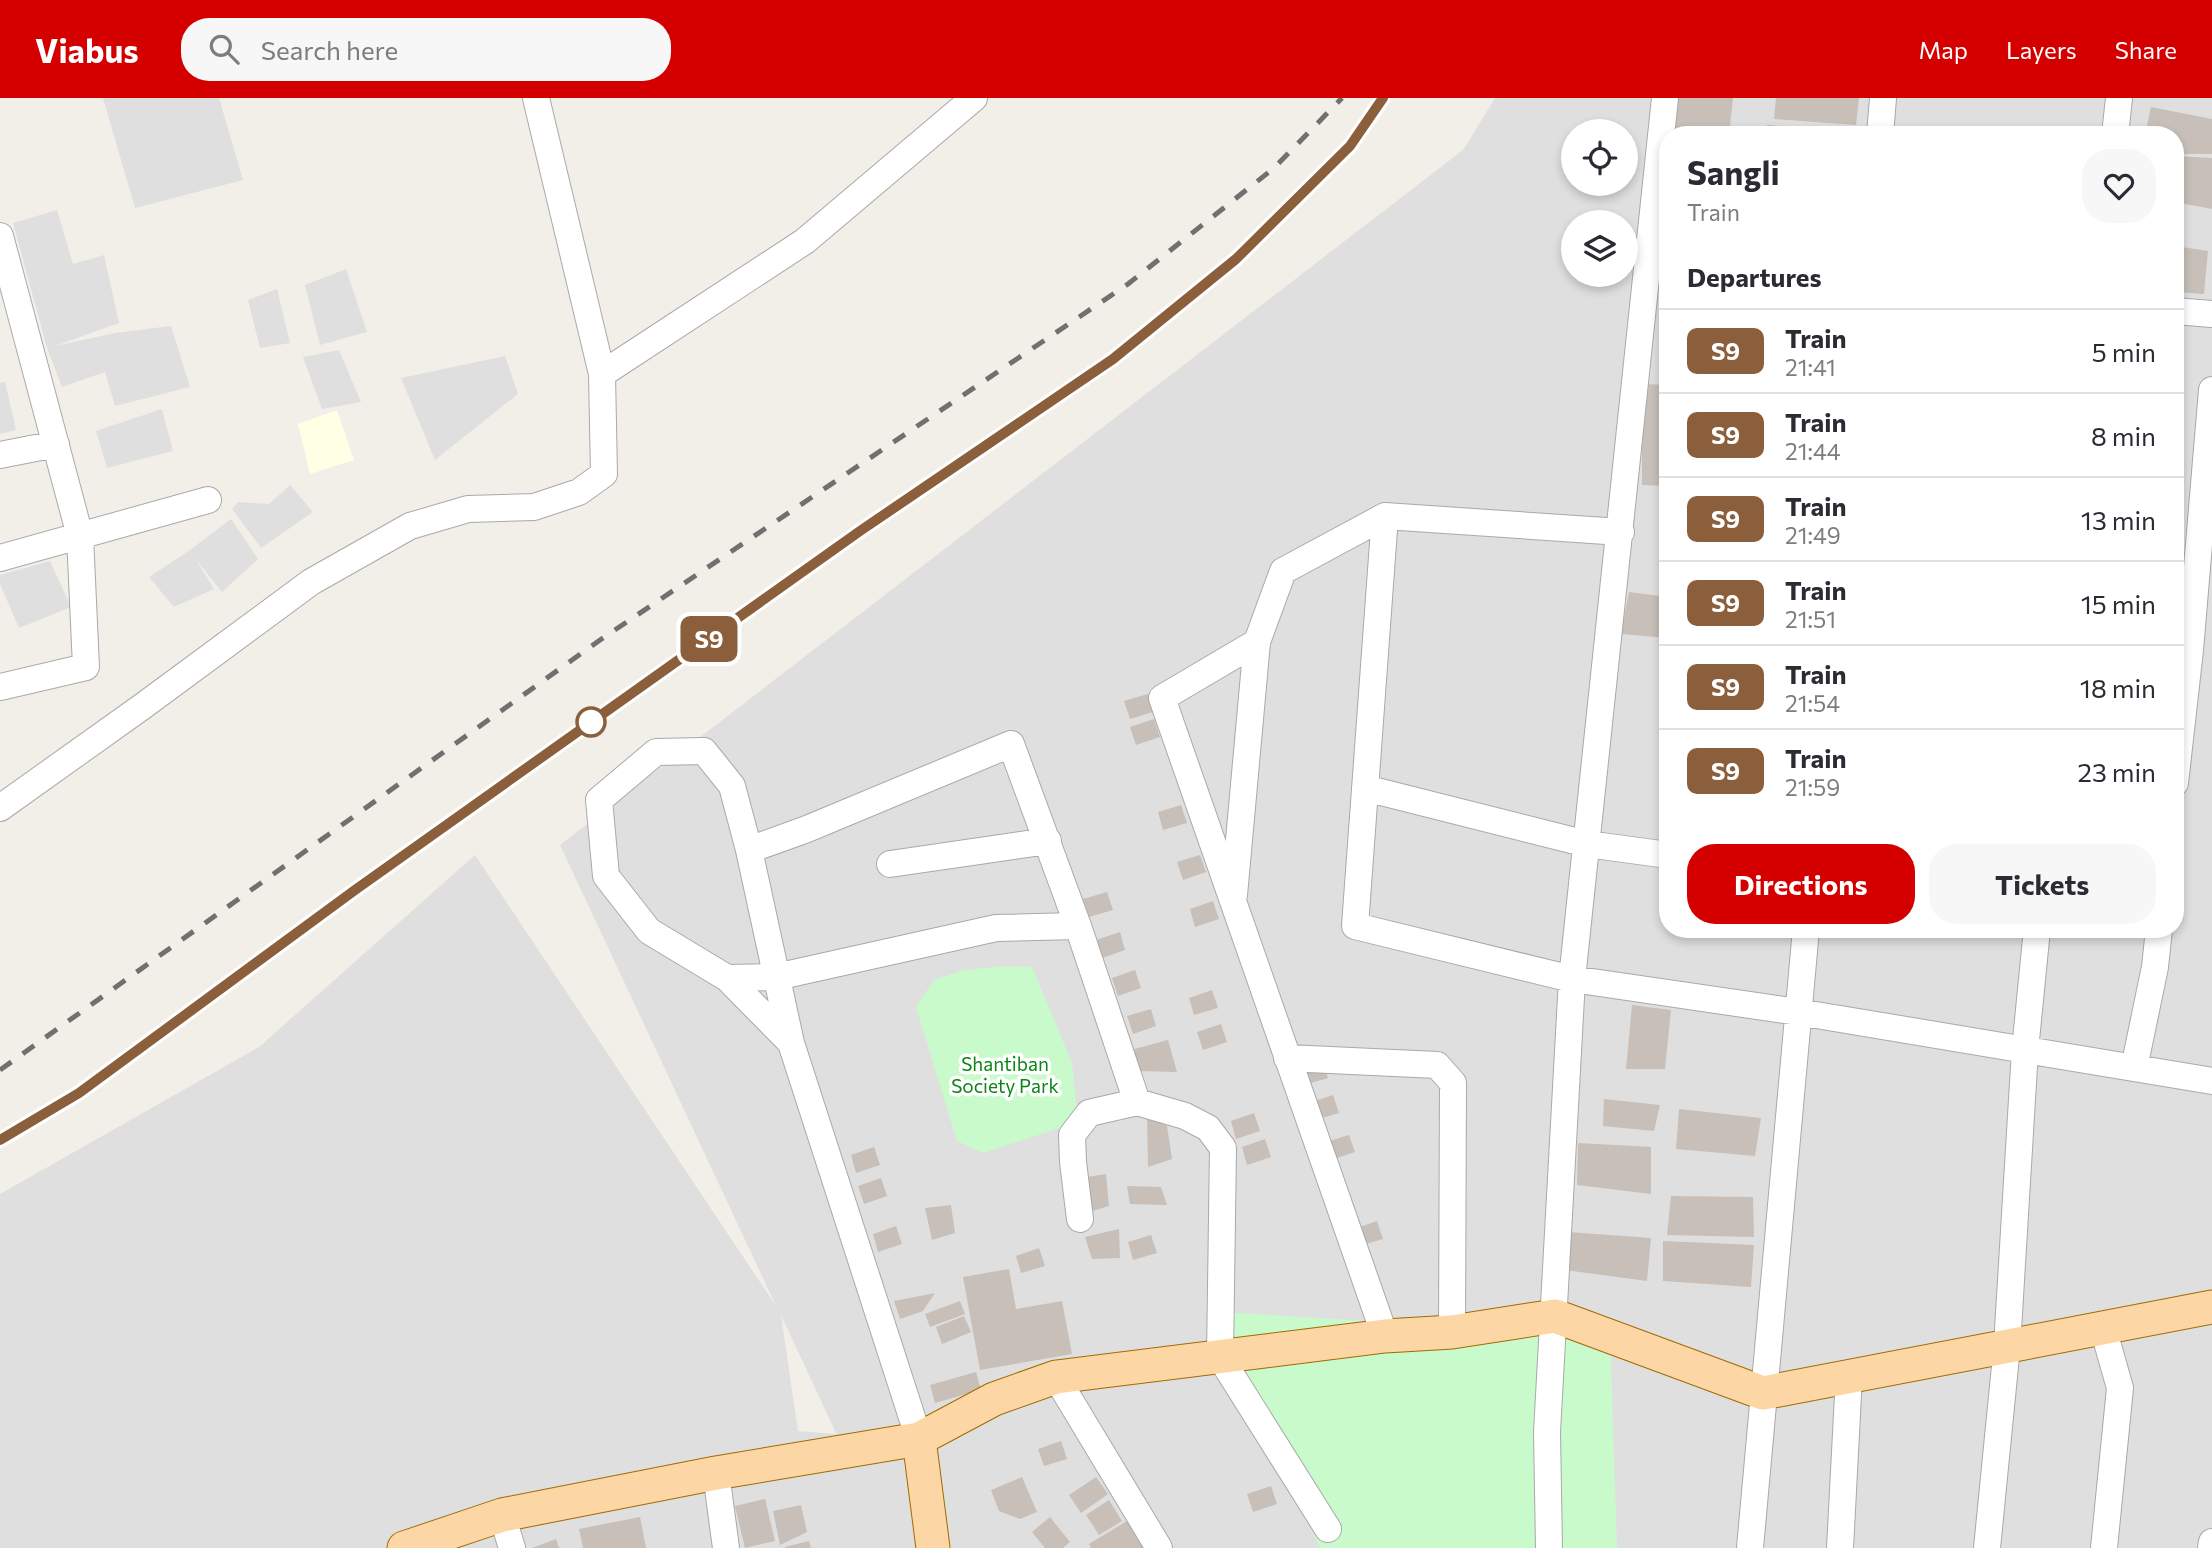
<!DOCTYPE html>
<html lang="en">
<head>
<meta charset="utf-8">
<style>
  body { margin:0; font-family:Commissioner,sans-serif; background:#f7f7f7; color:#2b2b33; height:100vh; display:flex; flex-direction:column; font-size:26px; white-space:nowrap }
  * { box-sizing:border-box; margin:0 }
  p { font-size:23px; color:#7c7c81 }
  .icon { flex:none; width:38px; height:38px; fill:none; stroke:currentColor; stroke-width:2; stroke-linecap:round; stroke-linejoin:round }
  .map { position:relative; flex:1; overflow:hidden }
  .sheet { position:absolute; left:1659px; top:28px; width:525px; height:812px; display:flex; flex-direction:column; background:#fff; border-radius:28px; box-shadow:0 4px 10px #0003 }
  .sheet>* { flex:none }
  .badge { padding:0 14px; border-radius:10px; font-size:24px; line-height:46px }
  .controls { position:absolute; left:1561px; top:21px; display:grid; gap:14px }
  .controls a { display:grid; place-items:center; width:77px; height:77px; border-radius:50%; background:#fff; box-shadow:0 4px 10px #0003; font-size:35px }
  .map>.badge { position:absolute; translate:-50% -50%; box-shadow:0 0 0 4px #fff }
  h2 { padding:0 28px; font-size:26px; line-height:63px }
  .round { display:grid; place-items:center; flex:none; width:74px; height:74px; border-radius:28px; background:#f7f7f7 }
  .summary { display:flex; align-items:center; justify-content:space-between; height:119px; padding:0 28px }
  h1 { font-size:33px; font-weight:700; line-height:52px }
  .primary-button { display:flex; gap:14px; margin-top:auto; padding:14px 28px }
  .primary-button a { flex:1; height:80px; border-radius:28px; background:#d40000; color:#fff; font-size:28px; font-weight:700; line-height:80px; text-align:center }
  .primary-button a+a { background:#f7f7f7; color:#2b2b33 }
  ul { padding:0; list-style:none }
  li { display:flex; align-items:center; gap:21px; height:84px; padding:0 28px; border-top:2px solid #e1e1e2 }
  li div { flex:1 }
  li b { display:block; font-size:26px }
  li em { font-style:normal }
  li .badge { min-width:77px; font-weight:700; text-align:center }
  header { display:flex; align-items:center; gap:42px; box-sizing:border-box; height:98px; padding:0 35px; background:#d40000; color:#fff }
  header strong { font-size:33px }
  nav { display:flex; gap:38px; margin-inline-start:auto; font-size:24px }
  .search { width:490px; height:63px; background:#f7f7f7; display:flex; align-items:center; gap:18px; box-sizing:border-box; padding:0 24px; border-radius:28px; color:#7c7c81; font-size:26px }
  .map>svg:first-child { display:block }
  .residential { fill:#e0dfdf; fill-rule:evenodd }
  .education { fill:#ffffe5 }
  .park { fill:#c8facc }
  .building { fill:#c7bfb8 }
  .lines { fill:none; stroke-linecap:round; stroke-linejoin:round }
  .minor-casing { stroke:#a9a9a9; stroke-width:28 }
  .major-casing { stroke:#a06b00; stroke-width:35 }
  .minor { stroke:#fff; stroke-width:26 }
  .major { stroke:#fcd6a4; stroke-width:33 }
  .rail { stroke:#707070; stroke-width:5; stroke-dasharray:14 14; stroke-linecap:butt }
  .line-casing { stroke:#fff; stroke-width:16 }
  .line { stroke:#8b5e3c; stroke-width:10 }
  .stop-dot { fill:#fff; stroke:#8b5e3c; stroke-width:3.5 }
  .labels { text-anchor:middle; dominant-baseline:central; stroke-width:7; stroke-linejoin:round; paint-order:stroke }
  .park-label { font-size:19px; fill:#0c8416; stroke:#fff }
</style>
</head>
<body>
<header>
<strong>Viabus</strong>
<div class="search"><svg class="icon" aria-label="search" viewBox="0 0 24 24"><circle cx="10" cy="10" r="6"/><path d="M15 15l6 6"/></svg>Search here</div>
<nav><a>Map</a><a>Layers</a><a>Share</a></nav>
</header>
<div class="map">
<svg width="2212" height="1450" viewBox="0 0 2212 1450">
  <rect width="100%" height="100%" fill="#f2efe9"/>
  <!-- residential -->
  <path class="residential" d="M103,0h116l24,82 -108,28z
    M1495,0h717v1450h-2212v-354l259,-147 216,-192 301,451 -216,-461 903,-695zM1573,33h53v53h-53zM1668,37h507v794h-507zM1573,124h53v53h-53zM781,1217l55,118v1l-38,-3z
    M57,112l16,54 31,-9 15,68 -64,23 60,-13 56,-7 19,61 -75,19 -10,-34 -43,15 -15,-39 -34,-125z
    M346,171l21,63 -47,13 -15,-60z
    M277,191l13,54 -30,5 -12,-48z
    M339,252l22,52 -39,7 -19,-52z
    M505,258l13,38 -83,66 -34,-82z
    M5,284l11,48 -16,4v-51z
    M162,311l11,42 -66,17 -11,-37z
    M290,387l23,27 -52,36 -29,-39 6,-7 31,2z
    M231,421l27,40 -36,33 -27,-34 19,31 -40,18 -25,-30 41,-27z
    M50,463l21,46 -52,21 -19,-44v-9z"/>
  <!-- education -->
  <path class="education" d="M337,312l17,50 -44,14 -12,-50z"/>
  <!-- park -->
  <path class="park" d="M1006,868l26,1 40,96 6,59 -95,31 -26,-12 -41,-134 18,-27 30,-10z
    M1220,1214l390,24 7,212h-297z"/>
  <!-- building -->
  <path class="building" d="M1673,0h60l-4,37h-59z
    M1776,0h83l-3,27 -82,-6z
    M2151,9l61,12v35h-37v-19h-30z
    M1767,27l91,7 -1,3h-89z
    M2175,58l37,2v51l-37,-7z
    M1668,88v68l-7,-2z
    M2175,148l33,5 -4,43 -29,-2z
    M1642,286l26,1v101l-26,-1z
    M1629,494l39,5v41l-47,-4z
    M1148,596l5,18 -23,7 -6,-18z
    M1154,621l6,18 -24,8 -6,-18z
    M1181,707l6,18 -24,7 -5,-18z
    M1200,757l6,17 -23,8 -6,-18z
    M1107,794l6,18 -24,7 -6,-18z
    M1213,803l6,18 -24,8 -5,-18z
    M1120,834l5,18 -23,8 -6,-18z
    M1135,872l6,18 -23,8 -6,-18z
    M1212,892l6,18 -24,7 -5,-17z
    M1632,907l39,5 -6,59h-39z
    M1151,911l5,17 -23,8 -6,-18z
    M1221,926l6,18 -24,8 -6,-18z
    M1168,942l9,32 -41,-1 -5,-21z
    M1322,962l6,18 -24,7 -6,-18z
    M1333,997l6,18 -24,7 -6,-17z
    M1604,1001l56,6 -6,26 -51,-5z
    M1679,1011l82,9 -6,38 -79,-7z
    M1254,1015l6,18 -24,8 -5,-18z
    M1147,1018l20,10 5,33 -24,8z
    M1349,1037l6,17 -24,8 -5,-18z
    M1265,1041l6,18 -24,8 -5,-18z
    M1578,1045l73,4v47l-74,-9z
    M874,1049l6,18 -24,8 -5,-18z
    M1106,1076l3,32 -23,7 -11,-34z
    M881,1080l6,18 -23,8 -6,-18z
    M1127,1088l34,1 6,18 -37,-1z
    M1671,1098l82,1 1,40 -87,-2z
    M951,1107l4,28 -23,7 -7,-32z
    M1377,1123l6,18 -24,7 -5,-17z
    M896,1128l6,18 -24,8 -5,-18z
    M1119,1131l1,29 -28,1 -7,-22z
    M1568,1134l83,6 -4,43 -82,-11z
    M1151,1137l6,18 -24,7 -5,-18z
    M1663,1143l91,4 -3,42 -88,-6z
    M1039,1150l6,18 -24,7 -5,-17z
    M1009,1171l7,40 46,-8 10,53 -92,16 -17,-93z
    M935,1195l-12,18 -23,8 -6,-18z
    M960,1203l5,13 -35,13 -5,-13z
    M964,1218l7,16 -29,12 -6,-17z
    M976,1274l5,18 -46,13 -5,-18z
    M1061,1343l6,18 -23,7 -6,-17z
    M1022,1379l15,35 -17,7 -21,-8 -8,-21z
    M1096,1379l12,17 -27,19 -12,-18z
    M1271,1388l6,18 -24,8 -6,-18z
    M765,1401l10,42 -30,7 -10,-42z
    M1109,1402l13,21 -23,14 -13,-20z
    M801,1407l6,27 -27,13 -7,-34z
    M640,1419l6,31h-63l-4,-19z
    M1050,1419l20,25 -7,6h-18l-13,-16z
    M1127,1423l16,27h-52l-2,-4z
    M556,1441l3,9h-27z
    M809,1443l2,7h-26v-1z"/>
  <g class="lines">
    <defs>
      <path id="minor" d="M536,0l66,276 203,-133 169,-143
        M1880,37l3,-37
        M2115,37l4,-37
        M0,138l80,300 6,131 -86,20
        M2175,213l37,3
        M0,357l56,-11
        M1385,418l236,16
        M0,460l208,-58
        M2175,685l15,-133 22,-260
        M1365,690l222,56 81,11
        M0,710l143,-102 168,-124 99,-56 58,-17 66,-2 45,-15 25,-18 -2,-100
        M749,752l58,-21 204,-85 67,182 59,176 48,14 23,12 15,20 -3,209 108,172
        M890,766l158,-23
        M1234,797l23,-253
        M727,880l49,-1 220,-49 82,-2
        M791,945l-64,-65 -78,-47 -43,-55 -7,-76 57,-48 48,-1 28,35 17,64 42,193 128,396
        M1287,960l150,7 16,18 -1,249
        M2134,970l21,-101 4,-38
        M1080,1121l-7,-57 -1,-27 17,-22 48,-11
        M2103,1230l17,60 -16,160
        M1385,1238l-223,-638 95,-56 26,-71 102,-55 -30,410 217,53 226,33 414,69
        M1056,1279l103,171
        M716,1375l10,75
        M502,1417l10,33
        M1549,1450l-2,-116 25,-453 93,-881
        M1750,1450l56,-619
        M1840,1450l9,-172
        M1987,1450l20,-202 18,-296 12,-121
        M2211,1450l1,-6"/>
      <path id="major" d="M404,1450l98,-33 214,-42 203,-34
        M933,1450l-14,-109 75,-40 62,-22 329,-41 67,-4 103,-16 208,77 449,-86"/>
    </defs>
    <!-- minor casing -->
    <use href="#minor" class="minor-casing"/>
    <!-- major casing -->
    <use href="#major" class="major-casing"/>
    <!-- minor -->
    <use href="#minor" class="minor"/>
    <!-- major -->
    <use href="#major" class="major"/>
    <!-- rail -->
    <path class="rail" d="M0,972l600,-430 528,-356 146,-116 68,-70
      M0,1042l79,-47 276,-203 505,-358 253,-173 123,-100 114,-113 33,-48"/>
  </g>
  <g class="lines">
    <defs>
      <path id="line" d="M0,1042l79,-47 276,-203 505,-359 253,-172 123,-100 114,-113 33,-48"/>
    </defs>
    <!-- line casing -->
    <use href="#line" class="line-casing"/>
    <!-- line -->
    <use href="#line" class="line"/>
  </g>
  <!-- markers -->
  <circle class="stop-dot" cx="591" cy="624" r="14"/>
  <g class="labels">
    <!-- park labels -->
    <g class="park-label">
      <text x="1005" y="965">Shantiban<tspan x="1005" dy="22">Society Park</tspan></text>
    </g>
  </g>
</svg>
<div class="controls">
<a><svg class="icon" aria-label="locate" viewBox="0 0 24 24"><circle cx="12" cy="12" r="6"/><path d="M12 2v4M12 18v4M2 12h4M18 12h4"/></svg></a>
<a><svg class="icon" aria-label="layers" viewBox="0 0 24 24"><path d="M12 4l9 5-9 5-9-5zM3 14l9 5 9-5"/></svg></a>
</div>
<b class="badge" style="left:709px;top:541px;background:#8b5e3c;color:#fff">S9</b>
<section class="sheet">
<div class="summary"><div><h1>Sangli</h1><p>Train</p></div><a class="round"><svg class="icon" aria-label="heart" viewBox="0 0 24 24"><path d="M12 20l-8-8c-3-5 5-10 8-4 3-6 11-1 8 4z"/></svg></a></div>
<h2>Departures</h2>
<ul>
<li><span class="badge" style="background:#8b5e3c;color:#fff">S9</span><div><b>Train</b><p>21:41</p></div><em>5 min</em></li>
<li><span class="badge" style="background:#8b5e3c;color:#fff">S9</span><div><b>Train</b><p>21:44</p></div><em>8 min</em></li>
<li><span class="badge" style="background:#8b5e3c;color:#fff">S9</span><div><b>Train</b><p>21:49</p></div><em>13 min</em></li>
<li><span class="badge" style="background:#8b5e3c;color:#fff">S9</span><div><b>Train</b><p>21:51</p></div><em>15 min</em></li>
<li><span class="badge" style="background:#8b5e3c;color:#fff">S9</span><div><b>Train</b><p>21:54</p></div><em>18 min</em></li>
<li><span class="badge" style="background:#8b5e3c;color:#fff">S9</span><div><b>Train</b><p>21:59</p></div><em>23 min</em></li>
</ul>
<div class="primary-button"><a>Directions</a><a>Tickets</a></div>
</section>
</div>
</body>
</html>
